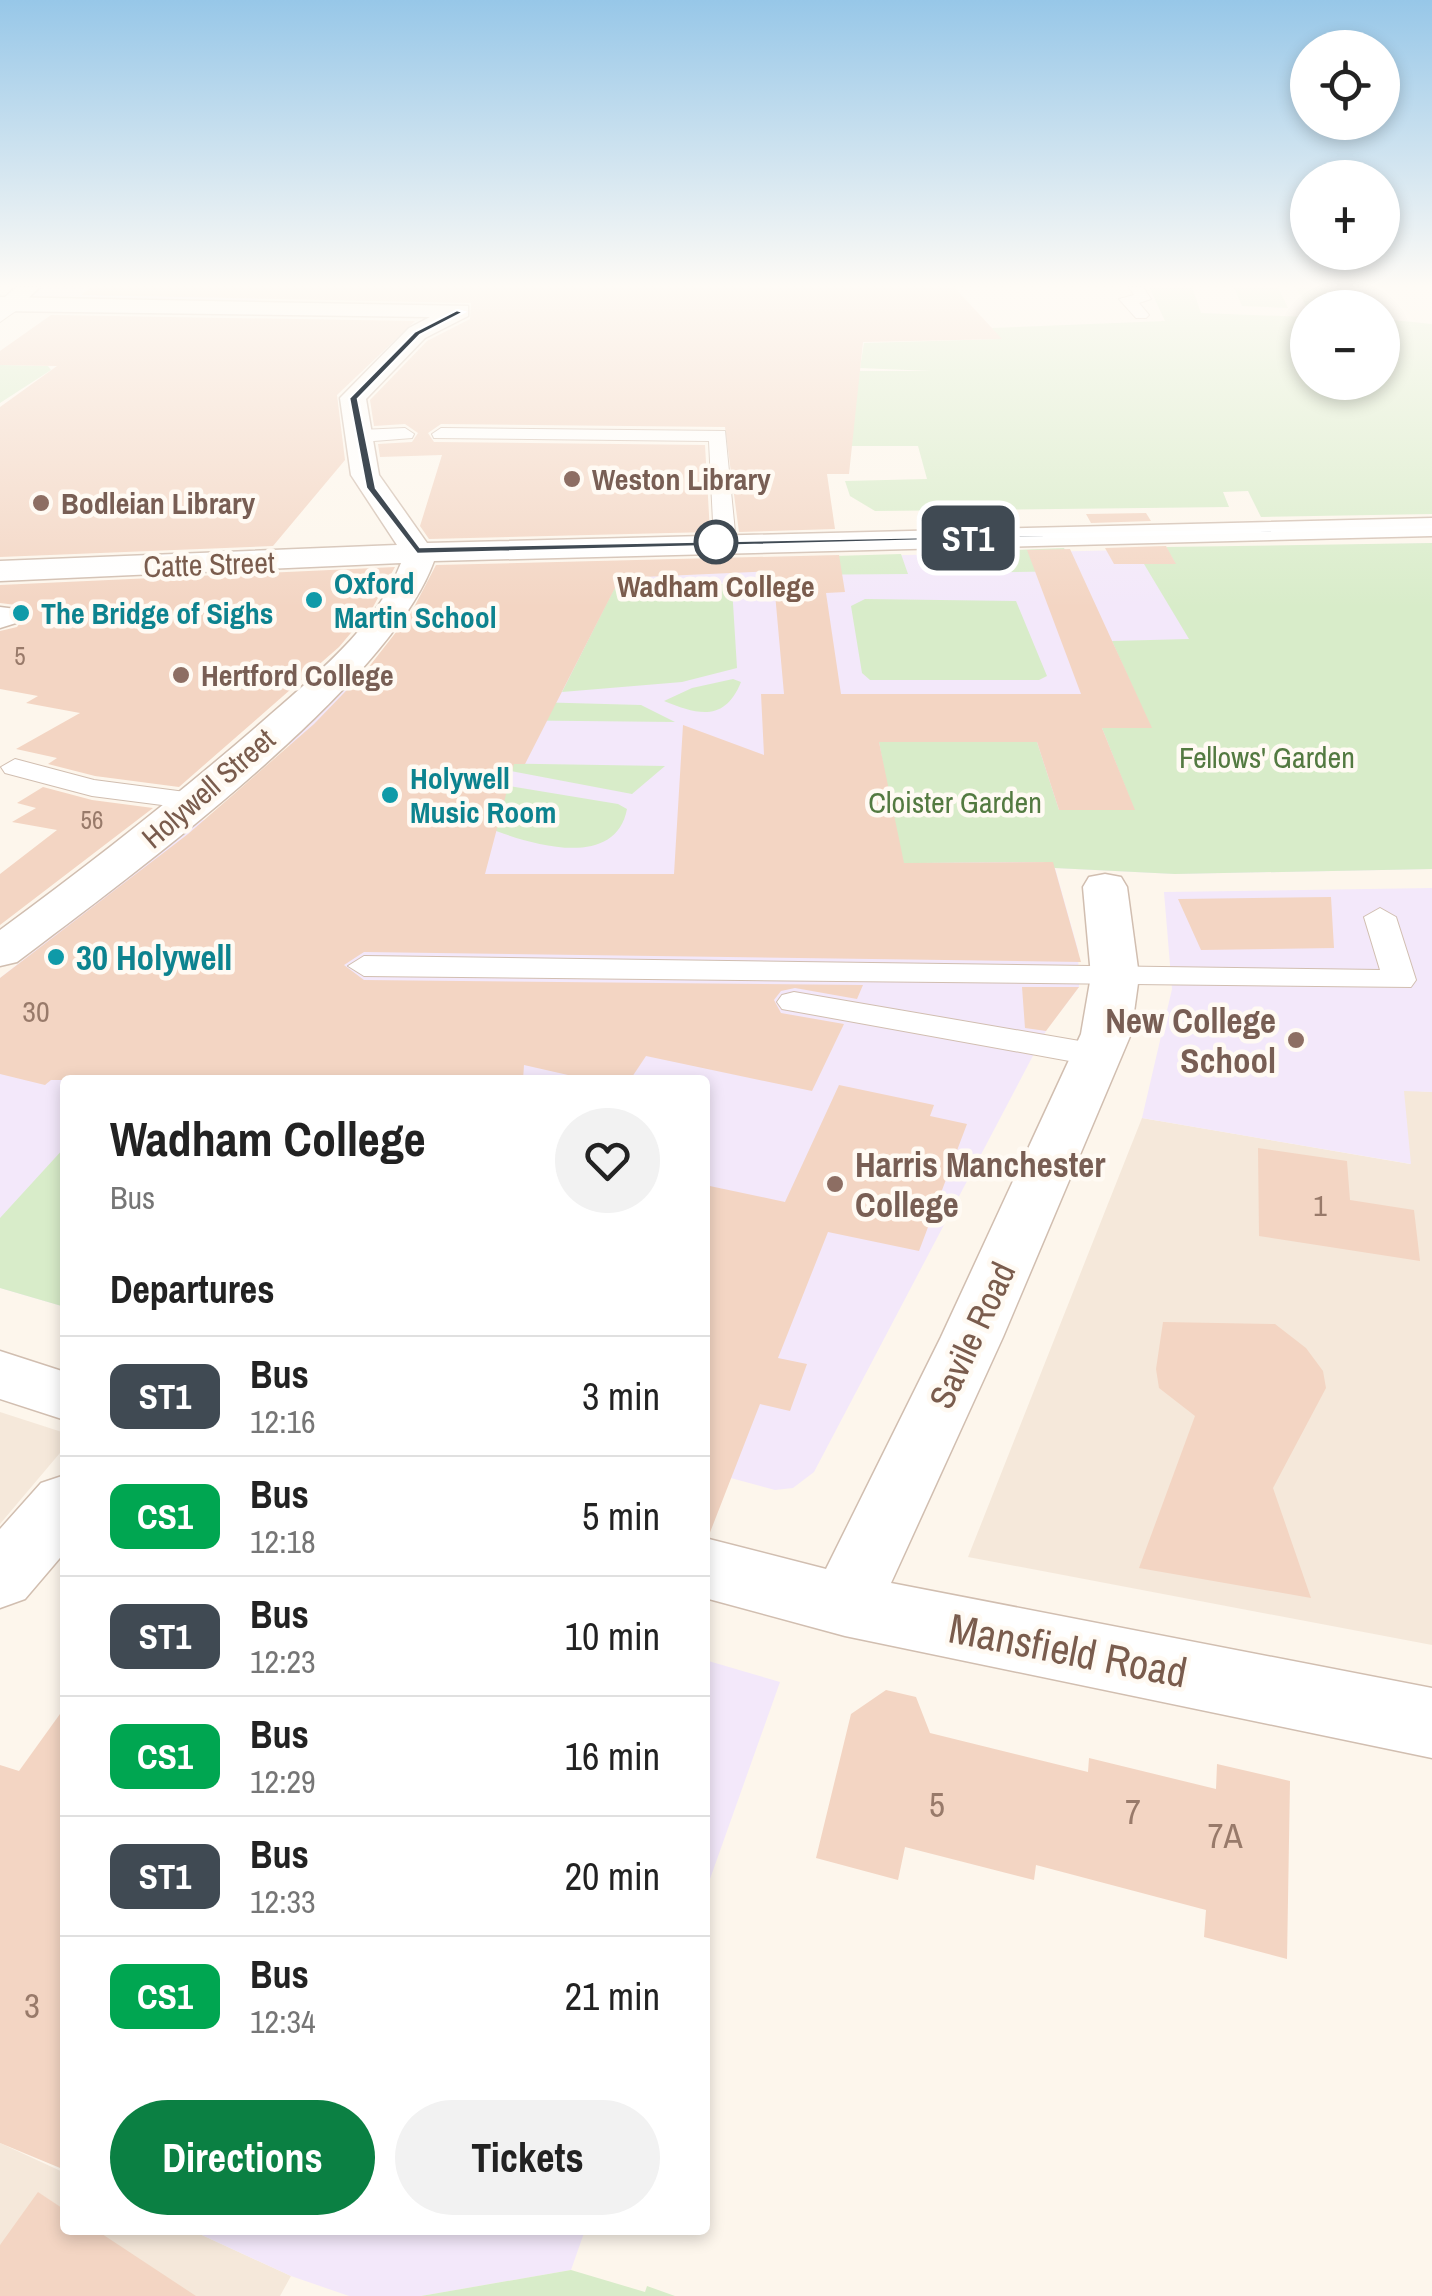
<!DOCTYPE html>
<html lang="en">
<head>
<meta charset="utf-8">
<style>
  body { margin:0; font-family:"Archivo Narrow",sans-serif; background:#f2f2f2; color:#222; height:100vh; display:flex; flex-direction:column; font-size:38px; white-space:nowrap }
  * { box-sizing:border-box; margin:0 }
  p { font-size:32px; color:#767676 }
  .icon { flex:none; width:55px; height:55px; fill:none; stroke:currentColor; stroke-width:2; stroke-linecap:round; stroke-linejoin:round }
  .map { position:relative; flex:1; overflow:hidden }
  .side { position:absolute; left:60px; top:1075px; width:650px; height:1160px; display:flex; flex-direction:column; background:#fff; border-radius:10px; box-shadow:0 5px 15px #0003 }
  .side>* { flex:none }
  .badge { padding:0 20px; border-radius:15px; font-size:35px; line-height:65px }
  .tools { position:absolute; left:1290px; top:30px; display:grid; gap:20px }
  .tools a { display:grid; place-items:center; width:110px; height:110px; border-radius:50%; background:#fff; box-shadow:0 5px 15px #0003; font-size:50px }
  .map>.badge { position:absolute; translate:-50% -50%; box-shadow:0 0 0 5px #fff }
  h2 { padding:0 50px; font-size:38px; line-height:90px }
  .round { display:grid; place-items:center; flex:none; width:105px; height:105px; border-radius:52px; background:#f2f2f2 }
  .summary { display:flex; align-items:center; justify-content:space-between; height:170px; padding:0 50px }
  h1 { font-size:48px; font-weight:800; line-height:75px }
  .action { display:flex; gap:20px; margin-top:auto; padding:20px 50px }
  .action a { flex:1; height:115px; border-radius:60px; background:#0b8043; color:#fff; font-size:40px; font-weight:800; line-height:115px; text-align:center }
  .action a+a { background:#f2f2f2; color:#222 }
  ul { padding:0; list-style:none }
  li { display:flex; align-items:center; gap:30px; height:120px; padding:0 50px; border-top:2px solid #e0e0e0 }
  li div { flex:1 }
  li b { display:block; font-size:38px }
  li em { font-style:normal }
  li .badge { min-width:110px; font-weight:700; text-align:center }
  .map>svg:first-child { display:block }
  .residential { fill:#f5e8da }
  .education { fill:#f3e8fa }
  .green { fill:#d8ecc9 }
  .building { fill:#f3d5c3; fill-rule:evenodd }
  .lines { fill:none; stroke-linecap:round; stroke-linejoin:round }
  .service-casing { stroke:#d1beb0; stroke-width:2 }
  .pedestrian-casing { stroke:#d1beb0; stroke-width:3 }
  .minor-casing { stroke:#d1beb0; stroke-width:3 }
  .service { fill:#fff; fill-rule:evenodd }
  .pedestrian { fill:#fff; fill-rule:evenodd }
  .minor { fill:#fff; fill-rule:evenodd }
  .line { fill:#404a53; stroke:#fff; stroke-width:2.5 }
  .education-dot { fill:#8d6e63; stroke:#fffaf3; stroke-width:4 }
  .stop-dot { fill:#fff; stroke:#404a53; stroke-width:5 }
  .culture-dot { fill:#0f9aa8; stroke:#fffaf3; stroke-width:4 }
  .labels { text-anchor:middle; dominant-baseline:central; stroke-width:9; stroke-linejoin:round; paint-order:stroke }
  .far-number-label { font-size:25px; fill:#987a6a }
  .far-education-label { font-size:30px; font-weight:bold; fill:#785e54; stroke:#fffaf3; text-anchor:start }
  .far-street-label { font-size:30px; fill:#7a5c4d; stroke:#fffaf3 }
  .far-culture-label { font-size:30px; font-weight:bold; fill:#0d838f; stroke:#fffaf3; text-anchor:start }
  .far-stop-label { font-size:30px; font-weight:bold; fill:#7a5c4d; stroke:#fffaf3 }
  .far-park-label { font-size:30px; fill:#537a41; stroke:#fffaf3 }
  .number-label { font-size:30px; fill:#987a6a }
  .culture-label { font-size:35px; font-weight:bold; fill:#0d838f; stroke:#fffaf3; text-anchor:start }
  .education-label { font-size:35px; font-weight:bold; fill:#785e54; stroke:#fffaf3; text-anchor:end }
  .street-label { font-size:35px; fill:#7a5c4d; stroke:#fffaf3 }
  .near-number-label { font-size:35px; fill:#987a6a }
  .near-street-label { font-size:42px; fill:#7a5c4d; stroke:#fffaf3 }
</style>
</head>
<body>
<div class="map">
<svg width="1432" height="2296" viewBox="0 0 1432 2296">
  <rect width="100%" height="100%" fill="#fdf6ec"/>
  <!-- residential -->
  <path class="residential" d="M1403,1090l29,2v553l-464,-88 174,-439 268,46z
    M0,1412l65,21v14l-65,77z
    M0,2143l65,30v57h126l100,46 -11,20h-280z"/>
  <!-- education -->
  <path class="education" d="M40,287h230l-14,14 -230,-2z
    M1432,543v326l-257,5 -120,-6 23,82 1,37 -32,42 -233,443 -21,16 -18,2 -70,-19v-391h-640v227l-65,-19v-310l200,-158h8l114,-70 -38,-6 92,-83 54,-68 253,-33z
    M1432,888v204l-28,-1 7,73 -269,-46 30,-129 -8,-97z
    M705,1660l75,22 -75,211z
    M191,2230h394l-14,40 -150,26h-72l-58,-20z"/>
  <!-- green -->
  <path class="green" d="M1149,287h43l9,26 106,4 1,65h74l1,-63 49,5v190l-171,3 -13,-26 -25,1 6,15 -354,4 -25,-15 -5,-15 82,-2 -9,-33h-88l-39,-75h140l-71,-3 4,-25 136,-4 -8,-11 173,-7z
    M1234,287h44l10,21 -46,-2z
    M1296,287h45l12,20 -46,1z
    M0,365l48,1 3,4 -51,33z
    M1432,543v326l-257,5 -120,-6 -11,-6 -125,1 -17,7 -23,-128h158l22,68 75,-1 -32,-81h49l-39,-87 77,-2 -45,-75 31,-1 -9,-16z
    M1064,548l12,23 -130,2 -7,-20z
    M901,554l7,20 -135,1 -5,-17z
    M715,582l17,5 5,81 -55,14 -120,10 54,-107z
    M865,599l151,2 31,75 -8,4h-169l-8,-7 -11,-67z
    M733,679l8,3c-16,40 -43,33 -77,19l28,-13z
    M533,702l108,3 34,17 -193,-2z
    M469,763l196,3 -33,28z
    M509,786l109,18 9,5c-12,63 -100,34 -139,19z
    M65,1147v160l-65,-19v-70z
    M571,2270l74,22 2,-6 28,10h-254z"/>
  <!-- building -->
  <path class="building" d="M92,287h855l9,2 46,50 -139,3 -14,132h-22l8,55 -96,3 -14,-105 -284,-3 -13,9 6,9 271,3 5,87 -281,7 -9,-13 22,-71 -62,2 -2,-13 34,-2 6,-9 -13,-9 -31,2 -4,-26 57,-59 43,-22 1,-16 -390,-8z
    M51,315l364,6 -78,74 8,65 -72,86 -273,11v-150l57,-41 -57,-1v-14z
    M1146,513l5,8 -60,2 -5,-9z
    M1166,546l10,18h-62l-9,-16z
    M1070,549l82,179h-50l33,82h-76l-22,-68h-158l25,121 149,-1 28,100 -717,-10 -20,13 20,15 499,5 -6,14 -62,-11 -14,3 -7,9 7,13 63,11 -32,67 -166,-35 -16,24h-40l-66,-15 -1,15h-472l-6,5 -45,-11v-96l188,-144 126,-110 54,-56 43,-55 25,-48 403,-10 6,37 -19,1 15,101h240l-54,-144zM773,571l11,123h-23l3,61 -81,-30 -9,149h-189l29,-110h11l95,-186z
    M395,567l-22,40 -34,40 -160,140 -84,-11 -47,-12 9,-6 -41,-9 64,-36 -54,-10 12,-7 -38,-7v-58l17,-4 8,-11 -9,-11 -16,-2v-18z
    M43,787l49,13 61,8 -153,117v-51l57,-44 -45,-8 24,-14 -19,-5z
    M1331,897l3,51 -133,2 -23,-51z
    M1022,987h57l-33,44 -21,-3z
    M839,1085l95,20 -4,11 37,8 -48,127 -91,-19 -50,126 29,6 -17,47 -30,-7 -51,131 -4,-1v-349l80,17z
    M1258,1148l89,13 3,39 64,10 6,51 -161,-25z
    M1163,1322l112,2 31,24 17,23 3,17 -53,100 38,110 -172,-30 56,-152 -36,-28 -3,-19z
    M886,1690l30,7 14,36 158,39 1,-14 127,31 1,-25 73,17 -3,178 -83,-22 2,-27 -170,-45 -2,15 -129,-33 -7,33 -82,-22 35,-144z
    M65,1707v463l-65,-27v-378l19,6z
    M38,2192l27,18v20h31l100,66h-196v-51z"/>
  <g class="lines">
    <defs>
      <path id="service" d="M1129,287h14l8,12 -12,4 10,12 -3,3h-10l-17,-19 15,-4z
        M9,305l8,5 -17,12v-12z
        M405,428l9,6 -2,4 -51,4 -9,-6 9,-6z
        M441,428l284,3 11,111 -11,6 -11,-6 -5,-101 -275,-3 -2,-4z
        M15,759l79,21 99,13 14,8 -14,8 -101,-13 -87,-23 -4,-6z
        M1380,908l16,9 20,63 -5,7 -1047,-11 -16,-10 16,-10 1016,14 -16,-53z
        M794,992l303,52 12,4 6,7 -6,7 -12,4 -315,-57 -5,-7 5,-7z"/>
      <path id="pedestrian" d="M16,287h24l-17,16h-16l-3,-5z"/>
      <path id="minor" d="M0,297l468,9v10l-43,22 -59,61 13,76 48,68 1005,-25v18l-998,25c-45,126 -306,317 -417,401l-17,4v-36c90,-66 178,-135 262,-208 51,-45 114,-94 139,-159l-401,18v-20l397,-16 -46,-70 -11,-77 69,-70 21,-11 -430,-6z
        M0,607l16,2 5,7 -5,7 -16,5z
        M1105,874l16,3 6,10 12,89 -8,58 -128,303 -112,246 541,105v70l-587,-122 -140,-38v-60l121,31 115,-232 140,-303 10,-58 -8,-89 6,-10z
        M0,1351l65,21v48l-65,-21z
        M65,1475v77l-40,47 -25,9v-79l41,-46z"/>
    </defs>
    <!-- service casing -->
    <use href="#service" class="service-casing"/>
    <!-- pedestrian casing -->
    <use href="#pedestrian" class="pedestrian-casing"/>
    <!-- minor casing -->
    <use href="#minor" class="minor-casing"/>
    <!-- service -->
    <use href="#service" class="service"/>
    <!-- pedestrian -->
    <use href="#pedestrian" class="pedestrian"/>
    <!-- minor -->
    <use href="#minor" class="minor"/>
  </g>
  <!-- sky -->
  <linearGradient id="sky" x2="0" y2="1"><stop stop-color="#97c7e8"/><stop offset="0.47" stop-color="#fefbf6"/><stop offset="1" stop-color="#fefbf6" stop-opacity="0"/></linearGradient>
  <rect width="1432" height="608" fill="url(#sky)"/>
  <!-- line -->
  <path class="line" d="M457,310l7,2 -44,23 -62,64 18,89 44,59 1012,-20 -1015,27 -51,-66 -17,-90 65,-66z"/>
  <!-- markers -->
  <g class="education-dot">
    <circle cx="572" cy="479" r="10"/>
    <circle cx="41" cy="503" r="10"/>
    <circle cx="181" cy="675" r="10"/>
    <circle cx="1296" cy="1040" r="10"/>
    <circle cx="835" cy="1184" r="10"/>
  </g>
  <circle class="stop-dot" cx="716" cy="542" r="20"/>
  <g class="culture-dot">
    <circle cx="314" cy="600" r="10"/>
    <circle cx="21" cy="613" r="10"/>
    <circle cx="390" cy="795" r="10"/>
    <circle cx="56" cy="957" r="10"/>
  </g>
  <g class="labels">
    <!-- far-number labels -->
    <g class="far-number-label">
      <text x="20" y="656">5</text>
      <text x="92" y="820">56</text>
    </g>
    <!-- far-education labels -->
    <g class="far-education-label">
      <text x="592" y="479">Weston Library</text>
      <text x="61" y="503">Bodleian Library</text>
      <text x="201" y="675">Hertford College</text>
    </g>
    <!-- far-street labels -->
    <g class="far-street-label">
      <text transform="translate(209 564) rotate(-2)">Catte Street</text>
      <text transform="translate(208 788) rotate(-41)">Holywell Street</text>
    </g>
    <!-- far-culture labels -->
    <g class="far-culture-label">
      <text x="334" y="583">Oxford<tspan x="334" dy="34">Martin School</tspan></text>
      <text x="41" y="613">The Bridge of Sighs</text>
      <text x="410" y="778">Holywell<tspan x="410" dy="34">Music Room</tspan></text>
    </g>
    <!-- far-stop labels -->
    <g class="far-stop-label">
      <text x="716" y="586">Wadham College</text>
    </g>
    <!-- far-park labels -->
    <g class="far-park-label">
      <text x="1267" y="757">Fellows' Garden</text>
      <text x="955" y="802">Cloister Garden</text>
    </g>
    <!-- number labels -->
    <g class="number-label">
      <text x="36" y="1011">30</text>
      <text x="1320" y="1205">1</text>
    </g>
    <!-- culture labels -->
    <g class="culture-label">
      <text x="76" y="957">30 Holywell</text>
    </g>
    <!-- education labels -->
    <g class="education-label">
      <text x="1276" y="1020">New College<tspan x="1276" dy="40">School</tspan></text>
      <text x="855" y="1164" text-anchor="start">Harris Manchester<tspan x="855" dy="40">College</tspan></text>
    </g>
    <!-- street labels -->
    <g class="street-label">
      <text transform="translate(972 1335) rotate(-65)">Savile Road</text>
    </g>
    <!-- near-number labels -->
    <g class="near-number-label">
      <text x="937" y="1804">5</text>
      <text x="1133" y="1811">7</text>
      <text x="1225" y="1835">7A</text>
      <text x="32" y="2005">3</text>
    </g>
    <!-- near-street labels -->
    <g class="near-street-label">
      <text transform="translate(1068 1650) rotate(11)">Mansfield Road</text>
    </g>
  </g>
</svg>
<div class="tools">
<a><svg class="icon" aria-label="locate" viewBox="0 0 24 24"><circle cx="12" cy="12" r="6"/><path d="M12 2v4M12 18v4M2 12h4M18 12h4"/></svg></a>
<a>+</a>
<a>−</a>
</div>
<b class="badge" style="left:968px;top:538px;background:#404a53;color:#fff">ST1</b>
<section class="side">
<div class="summary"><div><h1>Wadham College</h1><p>Bus</p></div><a class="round"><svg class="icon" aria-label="heart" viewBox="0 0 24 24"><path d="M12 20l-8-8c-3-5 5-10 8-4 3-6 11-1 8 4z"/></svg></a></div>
<h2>Departures</h2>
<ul>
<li><span class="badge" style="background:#404a53;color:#fff">ST1</span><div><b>Bus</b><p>12:16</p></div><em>3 min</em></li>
<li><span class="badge" style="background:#00a651;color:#fff">CS1</span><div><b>Bus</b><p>12:18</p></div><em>5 min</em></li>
<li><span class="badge" style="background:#404a53;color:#fff">ST1</span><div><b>Bus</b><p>12:23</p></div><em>10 min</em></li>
<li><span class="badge" style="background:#00a651;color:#fff">CS1</span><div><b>Bus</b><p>12:29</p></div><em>16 min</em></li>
<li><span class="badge" style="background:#404a53;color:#fff">ST1</span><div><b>Bus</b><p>12:33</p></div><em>20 min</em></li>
<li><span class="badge" style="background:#00a651;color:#fff">CS1</span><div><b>Bus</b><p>12:34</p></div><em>21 min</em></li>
</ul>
<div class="action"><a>Directions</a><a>Tickets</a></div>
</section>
</div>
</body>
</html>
